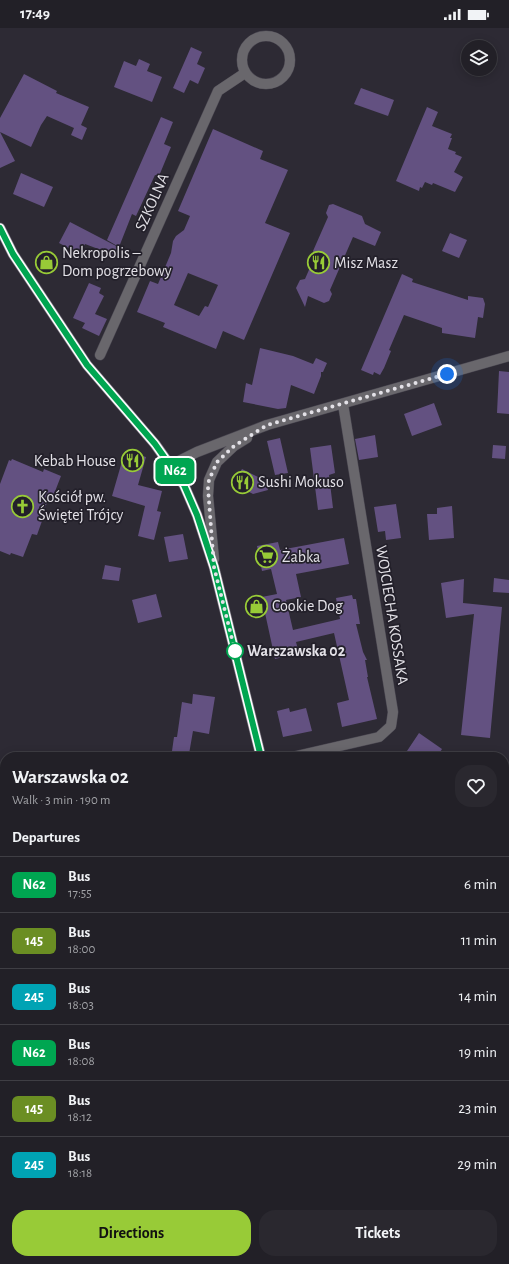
<!DOCTYPE html>
<html lang="en">
<head>
<meta charset="utf-8">
<style>
  body { margin:0; font-family:"Alegreya Sans",sans-serif; background:#2a282f; color:#f1f3f6; height:100vh; display:flex; flex-direction:column; font-size:15px; white-space:nowrap }
  * { box-sizing:border-box; margin:0 }
  p { font-size:13px; color:#a2a3a7 }
  .icon { flex:none; width:22px; height:22px; fill:none; stroke:currentColor; stroke-width:2; stroke-linecap:round; stroke-linejoin:round }
  .map { position:relative; flex:1; overflow:hidden }
  .side { position:absolute; left:0px; top:724px; width:509px; height:512px; display:flex; flex-direction:column; background:#222027; border-radius:16px 16px 0 0; box-shadow:0 2px 10px #0003,0 0 0 1px #3f3e44 }
  .side>* { flex:none }
  .badge { padding:0 8px; border-radius:6px; font-size:14px; line-height:26px }
  .buttons { position:absolute; left:461px; top:12px; display:grid; gap:8px }
  .buttons a { display:grid; place-items:center; width:36px; height:36px; border-radius:50%; background:#222027; box-shadow:0 2px 10px #0003,0 0 0 1px #3f3e44; font-size:20px }
  .you { position:absolute; width:20px; height:20px; margin:-10px; border:3px solid #fff; border-radius:50%; background:#1a73e8; box-shadow:0 0 0 6px #1a73e833 }
  .map>.badge { position:absolute; translate:-50% -50%; box-shadow:0 0 0 2px #fff }
  h2 { padding:0 12px; font-size:15px; line-height:36px }
  .round { display:grid; place-items:center; flex:none; width:42px; height:42px; border-radius:16px; background:#2a282f }
  .overview { display:flex; align-items:center; justify-content:space-between; height:68px; padding:0 12px }
  h1 { font-size:19px; font-weight:600; line-height:30px }
  .button { display:flex; gap:8px; margin-top:auto; padding:8px 12px }
  .button a { flex:1; height:46px; border-radius:16px; background:#98cb37; color:#111; font-size:16px; font-weight:600; line-height:46px; text-align:center }
  .button a+a { background:#2a282f; color:#f1f3f6 }
  ul { padding:0; list-style:none }
  li { display:flex; align-items:center; gap:12px; height:56px; padding:0 12px; border-top:1px solid #3f3e44 }
  li div { flex:1 }
  li b { display:block; font-size:15px }
  li em { font-style:normal }
  li .badge { min-width:44px; font-weight:700; text-align:center }
  .status { display:flex; justify-content:space-between; align-items:center; height:28px; padding:0 20px; background:#222027; direction:ltr }
  .status svg { height:11px; fill:currentColor }
  .map>svg:first-child { display:block }
  .building { fill:#635181; fill-rule:evenodd }
  .lines { fill:none; stroke-linecap:round; stroke-linejoin:round }
  .minor-casing { stroke:#4a4751; stroke-width:11 }
  .major-casing { stroke:#4a4751; stroke-width:11 }
  .minor { stroke:#69676c; stroke-width:10 }
  .major { stroke:#a5a1ac; stroke-width:10 }
  .line-casing { stroke:#fff; stroke-width:9 }
  .line { stroke:#00a651; stroke-width:6 }
  .walk { stroke:#e3e1e7; stroke-width:4; stroke-dasharray:0 7.2 }
  .stop-dot { fill:#fff; stroke:#00a651; stroke-width:2 }
  .labels { text-anchor:middle; dominant-baseline:central; stroke-width:3.5; stroke-linejoin:round; paint-order:stroke }
  .street-label { font-size:16px; fill:#e3e1e7; stroke:#23202a }
  .poi-label { font-size:16px; fill:#e3e1e7; stroke:#23202a; text-anchor:start }
  .stop-label { font-size:16px; font-weight:bold; fill:#e3e1e7; stroke:#23202a; text-anchor:start }
</style>
</head>
<body>
<div class="status"><b>17:49</b><svg viewBox="0 0 49 12"><path d="M0 12V9h3v3zM5 12V6h3v6zM10 12V3h3v9zM15 12V0h3v12zM26 1h20v11H26zM47 4h2v5h-2z"/></svg></div>
<div class="map">
<svg width="509" height="1236" viewBox="0 0 509 1236">
  <rect width="100%" height="100%" fill="#2d2a34"/>
  <!-- building -->
  <path class="building" d="M191,19l11,5 -5,12 8,4 -7,16 -8,-4 -6,13 -11,-5z
    M139,31l11,5 -3,7 15,6 -10,25 -38,-15 10,-26 12,5z
    M24,46l33,17 -1,2 33,14 -8,18 6,3 -5,12 -11,-5 3,-7 -27,-12 -6,9 -10,22 -31,-15 15,29 -15,7v-50z
    M361,60l33,12 -6,16 -34,-12z
    M427,79l11,5 -6,14 20,8 -2,4h2l-4,11 8,3 -1,2 7,3 -8,15 9,5 -8,15 -22,-9 -1,2 -7,-3 -3,6 -2,-1 -1,4 -23,-10z
    M161,89l12,5 -9,22 7,3 -12,29 -4,-1 -19,41 -4,-2 -13,33 -12,-7z
    M213,101l50,22 -3,8 28,11 -23,53 25,10 -46,107 -21,-9 -7,18 -53,-22 2,-4 -28,-11 13,-31 8,3 13,-31 2,-12 3,-5 8,-6 6,-14 -12,-5zM188,245l30,12 -10,22 -3,-1 -6,10 -25,-11z
    M21,145l32,14 -9,20 -31,-13z
    M333,176l29,12 3,8 16,8 -6,14 -22,-9 -23,53 2,4 -3,7 -5,2 -16,-7 -3,11 -9,-19 4,-8 5,-1 10,-23 -2,-5 15,-34 -2,-4 3,-8z
    M70,194l50,26 -3,8 -32,-12 -5,10 -21,-11z
    M450,205l17,7 -8,18 -17,-7z
    M402,246l11,5 -1,3 56,18v-4l15,2 2,6 -2,14 -5,-1 -3,21 -33,-5v-5l-38,-13 -15,35 2,1 -7,17 -4,7 -6,-3 -1,3 -12,-5z
    M89,255l12,5 -2,5 5,3 -9,18 12,5 -8,17 -17,-8 3,-5 -12,-5z
    M260,320l33,8 20,8 3,-6 11,5 -4,9h-2v4l-7,18 -23,-9 -5,23 -8,1 -35,-7 3,-19 6,2z
    M499,343l10,1v42l-12,-1z
    M434,375l8,22 -30,11 -8,-22z
    M375,407l3,22 -19,3 -4,-21z
    M280,410l8,35 -13,2 -8,-34z
    M331,417l4,28 -6,2 4,33 -15,2 -8,-62z
    M493,417l13,1 -1,13 -13,-1z
    M125,423l21,6 -8,28 24,6 -5,20 4,1 -7,28 -16,-4 7,-30 -33,-10z
    M12,431l31,13 1,-3 17,7 -7,18 -3,-1 -11,27 2,1 -5,14 -5,-1 -9,23 -12,-4 -1,2 -10,-4v-67l9,-24 2,1z
    M242,441l24,12 2,9 -15,4 -19,-10z
    M396,476l5,34 -15,2 -1,-9 -7,1 -4,-25z
    M452,478l2,32 -25,2 -2,-26h10v-6z
    M183,506l5,25 -19,3 -5,-25z
    M344,510l5,26 -53,10 5,23 -15,3 7,30 47,-11 -4,-21 16,-3 1,4h3l4,25h-4l7,28 4,8h-2l3,17h-1l10,42 -35,8 -5,-24 12,-3 -15,-67 -38,9 3,11 -24,6 -10,-46 -10,2 -4,-16 26,-5 -6,-25 -9,2 -5,-25 21,-4 2,8z
    M105,537l16,3 -2,13 -17,-2z
    M494,550l15,2v13l-16,-1z
    M464,551l-1,24 39,4 -12,131 -29,-3 13,-121 -28,4 -5,-35z
    M156,566l6,23 -24,6 -6,-23z
    M193,666l22,3 -6,37 -16,-3 -4,23 -17,-3 2,-14h3l5,-35 10,2z
    M289,680l1,4 16,-4 6,23 -29,6 -6,-26z
    M419,705l23,16 -5,8h-22l-8,-6z"/>
  <g class="lines">
    <defs>
      <path id="minor" d="M242 32a24 24 0 1 1 48 0a24 24 0 1 1-48 0Z
        M100,327l118,-264 27,-18
        M171,437l26,-13 70,-27 242,-69
        M214,531l-6,-63 1,-16 8,-18 17,-16 13,-8
        M292,729l87,-20 12,-11 2,-14 -50,-308
        M504,858h5
        M504,938h5
        M504,990h5
        M504,1083h5
        M504,1194h5
        M378,1231l1,5"/>
      <path id="major" d="M0,200l13,26 74,111 68,79 29,41 13,30 17,52 47,190
        M298,1236l1,-5"/>
    </defs>
    <!-- minor casing -->
    <use href="#minor" class="minor-casing"/>
    <!-- major casing -->
    <use href="#major" class="major-casing"/>
    <!-- minor -->
    <use href="#minor" class="minor"/>
    <!-- major -->
    <use href="#major" class="major"/>
  </g>
  <g class="lines">
    <defs>
      <path id="line" d="M0,200l13,26 74,111 68,79 29,41 13,30 17,52 47,190"/>
    </defs>
    <!-- line casing -->
    <use href="#line" class="line-casing"/>
    <!-- line -->
    <use href="#line" class="line"/>
    <!-- walk -->
    <path class="walk" d="M235,623l-21,-84 -6,-79 1,-8 8,-18 17,-16 33,-21 180,-51"/>
  </g>
  <!-- icons -->
  <defs>
    <symbol id="shop-ring" viewBox="-11 -11 22 22"><circle r="9.5" fill="#23202a" stroke="#98cb37" stroke-width="1.5"/><path d="M-5-2.5h2.3a2.7 3.5 0 0 1 5.4 0H5L5.5 6h-11ZM-1.5-2.5h3a1.5 2.3 0 0 0-3 0Z" fill="#98cb37"/></symbol>
    <symbol id="restaurant-ring" viewBox="-11 -11 22 22"><circle r="9.5" fill="#23202a" stroke="#98cb37" stroke-width="1.5"/><path d="M-5-6h1v4h1v-4h1v4h1v-4h1v5L-1.5 .5V6h-2V.5L-5-1ZM5-6V6H3V1.5H1.5Q1.5-4 5-6Z" fill="#98cb37"/></symbol>
    <symbol id="church-ring" viewBox="-11 -11 22 22"><circle r="9.5" fill="#23202a" stroke="#98cb37" stroke-width="1.5"/><path d="M-1.2-6h2.4v3.5h3.3v2.4h-3.3V6h-2.4V-.1h-3.3v-2.4h3.3Z" fill="#98cb37"/></symbol>
    <symbol id="supermarket-ring" viewBox="-11 -11 22 22"><circle r="9.5" fill="#23202a" stroke="#98cb37" stroke-width="1.5"/><path d="M-6-5.5h2.5l.6 2H6L4.5 2H-2.5L-4.4-4H-6ZM-1.5 3.2a1.3 1.3 0 1 0 .1 0ZM3 3.2a1.3 1.3 0 1 0 .1 0Z" fill="#98cb37"/></symbol>
  </defs>
  <g fill-rule="evenodd">
    <use href="#shop-ring" x="34" y="222" width="25" height="25"/>
    <use href="#restaurant-ring" x="306" y="222" width="25" height="25"/>
    <use href="#restaurant-ring" x="120" y="420" width="25" height="25"/>
    <use href="#restaurant-ring" x="230" y="442" width="25" height="25"/>
    <use href="#church-ring" x="10" y="466" width="25" height="25"/>
    <use href="#supermarket-ring" x="254" y="516" width="25" height="25"/>
    <use href="#shop-ring" x="244" y="566" width="25" height="25"/>
  </g>
  <!-- markers -->
  <circle class="stop-dot" cx="235" cy="623" r="8"/>
  <g class="labels">
    <!-- street labels -->
    <g class="street-label">
      <text transform="translate(152 174) rotate(-66)">SZKOLNA</text>
      <text transform="translate(392 587) rotate(81)">WOJCIECHA KOSSAKA</text>
    </g>
    <!-- poi labels -->
    <g class="poi-label">
      <text x="62" y="225">Nekropolis –<tspan x="62" dy="18">Dom pogrzebowy</tspan></text>
      <text x="334" y="235">Misz Masz</text>
      <text x="116" y="433" text-anchor="end">Kebab House</text>
      <text x="258" y="454">Sushi Mokuso</text>
      <text x="38" y="469">Kościół pw.<tspan x="38" dy="18">Świętej Trójcy</tspan></text>
      <text x="282" y="529">Żabka</text>
      <text x="272" y="578">Cookie Dog</text>
    </g>
    <!-- stop labels -->
    <g class="stop-label">
      <text x="247" y="623">Warszawska 02</text>
    </g>
  </g>
</svg>
<div class="buttons">
<a><svg class="icon" aria-label="layers" viewBox="0 0 24 24"><path d="M12 4l9 5-9 5-9-5zM3 14l9 5 9-5"/></svg></a>
</div>
<div class="you" style="left:447px;top:346px"></div>
<b class="badge" style="left:175px;top:443px;background:#00a651;color:#fff">N62</b>
<section class="side">
<div class="overview"><div><h1>Warszawska 02</h1><p>Walk · 3 min · 190 m</p></div><a class="round"><svg class="icon" aria-label="heart" viewBox="0 0 24 24"><path d="M12 20l-8-8c-3-5 5-10 8-4 3-6 11-1 8 4z"/></svg></a></div>
<h2>Departures</h2>
<ul>
<li><span class="badge" style="background:#00a651;color:#fff">N62</span><div><b>Bus</b><p>17:55</p></div><em>6 min</em></li>
<li><span class="badge" style="background:#6b8e23;color:#fff">145</span><div><b>Bus</b><p>18:00</p></div><em>11 min</em></li>
<li><span class="badge" style="background:#00a3b4;color:#fff">245</span><div><b>Bus</b><p>18:03</p></div><em>14 min</em></li>
<li><span class="badge" style="background:#00a651;color:#fff">N62</span><div><b>Bus</b><p>18:08</p></div><em>19 min</em></li>
<li><span class="badge" style="background:#6b8e23;color:#fff">145</span><div><b>Bus</b><p>18:12</p></div><em>23 min</em></li>
<li><span class="badge" style="background:#00a3b4;color:#fff">245</span><div><b>Bus</b><p>18:18</p></div><em>29 min</em></li>
</ul>
<div class="button"><a>Directions</a><a>Tickets</a></div>
</section>
</div>
</body>
</html>
